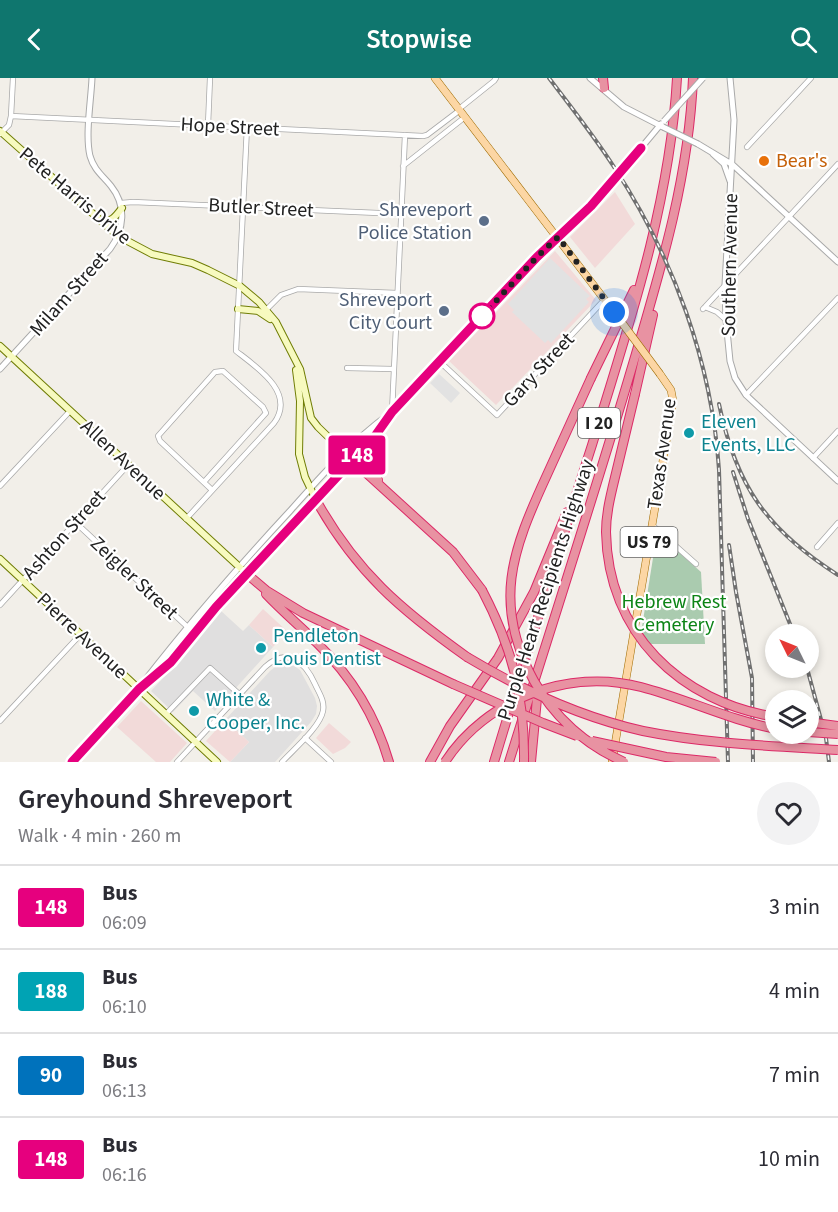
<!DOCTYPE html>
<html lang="en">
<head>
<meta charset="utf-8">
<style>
  body { margin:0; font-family:"Source Sans 3",sans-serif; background:#f2f2f3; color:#2b2b33; height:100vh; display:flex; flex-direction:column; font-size:22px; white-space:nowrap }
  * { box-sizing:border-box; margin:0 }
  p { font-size:20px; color:#7c7c81 }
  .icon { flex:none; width:33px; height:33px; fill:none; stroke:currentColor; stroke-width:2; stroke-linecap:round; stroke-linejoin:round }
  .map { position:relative; height:684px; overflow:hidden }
  .sheet { display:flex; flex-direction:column; background:#fff; flex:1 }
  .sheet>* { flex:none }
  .badge { padding:0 12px; border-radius:4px; font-size:21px; line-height:39px }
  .needle { width:39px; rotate:313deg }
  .tools { position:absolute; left:765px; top:546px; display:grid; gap:12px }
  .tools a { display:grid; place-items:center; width:54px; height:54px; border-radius:50%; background:#fff; box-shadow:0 3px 9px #0003; font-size:30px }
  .you { position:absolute; width:30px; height:30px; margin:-15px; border:4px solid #fff; border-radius:50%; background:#1a73e8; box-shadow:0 0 0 9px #1a73e833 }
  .map>.badge { position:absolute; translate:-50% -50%; box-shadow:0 0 0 3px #fff }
  .round { display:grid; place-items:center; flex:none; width:63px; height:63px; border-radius:32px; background:#f2f2f3 }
  .head { display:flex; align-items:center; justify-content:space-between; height:102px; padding:0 18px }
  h1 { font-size:28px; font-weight:600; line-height:45px }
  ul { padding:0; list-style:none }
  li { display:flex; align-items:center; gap:18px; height:84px; padding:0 18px; border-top:2px solid #e1e1e2 }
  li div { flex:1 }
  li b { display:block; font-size:22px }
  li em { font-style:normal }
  li .badge { min-width:66px; font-weight:700; text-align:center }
  header { display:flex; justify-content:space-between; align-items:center; height:78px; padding:0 18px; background:#0f766e; color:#fff; font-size:27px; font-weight:600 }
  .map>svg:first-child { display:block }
  .residential { fill:#e0dfdf }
  .commercial { fill:#f2dad9 }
  .cemetery { fill:#aacbaf }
  .parking { fill:#e2e2e2 }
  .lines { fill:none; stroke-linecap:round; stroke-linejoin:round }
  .minor-casing { stroke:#a9a9a9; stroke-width:6 }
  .tertiary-casing { stroke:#a9a9a9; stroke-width:7 }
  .secondary-casing { stroke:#707d05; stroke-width:8 }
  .primary-casing { stroke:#a06b00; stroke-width:8 }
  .motorway-casing { stroke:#dc2a67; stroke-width:10 }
  .minor { stroke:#fff; stroke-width:4.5 }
  .tertiary { stroke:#fff; stroke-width:5 }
  .secondary { stroke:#f7fabf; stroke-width:6 }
  .primary { stroke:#fcd6a4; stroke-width:7 }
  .motorway { stroke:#e892a2; stroke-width:8 }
  .rail-casing { stroke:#707070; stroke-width:4 }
  .rail { stroke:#fff; stroke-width:1.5; stroke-dasharray:4.5; stroke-linecap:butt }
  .tertiary-bridge-casing { stroke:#a9a9a9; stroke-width:7; stroke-linecap:butt }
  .primary-bridge-casing { stroke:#a06b00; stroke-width:8; stroke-linecap:butt }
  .motorway-bridge-casing { stroke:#dc2a67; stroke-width:10; stroke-linecap:butt }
  .tertiary-bridge { stroke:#fff; stroke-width:5 }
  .primary-bridge { stroke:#fcd6a4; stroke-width:7 }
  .motorway-bridge { stroke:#e892a2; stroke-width:8 }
  .line-casing { stroke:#fff; stroke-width:14 }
  .line { stroke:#e6007e; stroke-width:9 }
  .walk { stroke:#222; stroke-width:6; stroke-dasharray:0 10.8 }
  .food-dot { fill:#e8710a; stroke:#fff; stroke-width:2 }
  .service-dot { fill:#5c6f8a; stroke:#fff; stroke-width:2 }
  .stop-dot { fill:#fff; stroke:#e6007e; stroke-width:3 }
  .culture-dot { fill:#0f9aa8; stroke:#fff; stroke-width:2 }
  .labels { text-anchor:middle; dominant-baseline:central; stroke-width:4.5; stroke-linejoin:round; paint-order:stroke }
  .shield { fill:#fff; stroke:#646464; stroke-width:1.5 }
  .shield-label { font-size:18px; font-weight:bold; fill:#222 }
  .street-label { font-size:20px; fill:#222; stroke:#fff }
  .food-label { font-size:20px; fill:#c56008; stroke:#fff; text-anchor:start }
  .service-label { font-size:20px; fill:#4e5e75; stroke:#fff; text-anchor:end }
  .culture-label { font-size:20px; fill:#0d838f; stroke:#fff; text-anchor:start }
  .park-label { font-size:20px; fill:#0c8416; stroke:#fff }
</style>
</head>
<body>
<header><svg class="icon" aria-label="back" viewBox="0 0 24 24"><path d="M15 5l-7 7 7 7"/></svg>Stopwise<svg class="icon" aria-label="search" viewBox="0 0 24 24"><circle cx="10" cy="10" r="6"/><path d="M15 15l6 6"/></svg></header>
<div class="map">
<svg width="838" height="684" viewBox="0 0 838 684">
  <rect width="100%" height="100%" fill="#f2efe9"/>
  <!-- residential -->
  <path class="residential" d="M220,532l23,21 6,-6 24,22 -58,64 -22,-20 -20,21 -22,-21 28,-30z
    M284,586l10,2 6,4 15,28 2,8 -1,8 -5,8 -36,40h-45l19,-20 -24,-22 45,-49 5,-4z"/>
  <!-- commercial -->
  <path class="commercial" d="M615,114l20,32 -40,44 -25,-31z
    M555,173l41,49 -100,105 -47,-44z
    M263,531l24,22 -14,16 -24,-22z
    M141,623l46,42 -17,19h-14l-39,-35z
    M225,642l24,22 -19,20 -24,-21z
    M329,645l22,19 -6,6 -12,6 -17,-16z"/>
  <!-- cemetery -->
  <path class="cemetery" d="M657,455l44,39 4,72h-56l-8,-11z"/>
  <!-- parking -->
  <path class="parking" d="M550,180l40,38 -4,3 3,3 -38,41 -3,-3 -3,3 -33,-31 2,-2 -6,-6z
    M439,296l21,19 -9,10 -21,-20z"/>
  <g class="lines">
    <defs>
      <path id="minor" d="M459,31l35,-28 2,-3
        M11,38l2,-38
        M208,47l2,-47
        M0,56l9,-9 2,-9 412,20 4,-1 33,-25
        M747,69l64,-69
        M403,88l62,-49
        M121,125l12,-1 268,12
        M705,229l12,5 9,8
        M703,231l135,-145
        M266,232l15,-15 17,-6 99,4
        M439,283l58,54 108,-116
        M347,290l46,1
        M746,317l92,-97
        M392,334l13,-277
        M813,380l25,-27
        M204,404l62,-69 -3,-6 -40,-36 -8,1 -57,64 2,5 52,49
        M0,408l70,-75
        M186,441l88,-96c22,-30 -16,-55 -38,-72l11,-224
        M75,444l119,111
        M652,447l44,39
        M817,469l21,-24
        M0,527l128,-140
        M166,636l44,-46 29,26
        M0,643l80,-86
        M305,660l26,24
        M177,684l88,-95c23,-21 40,-5 50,17 4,9 10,17 8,27 -3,16 -29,38 -41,51"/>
      <path id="tertiary" d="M590,0l34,29 39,20
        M730,0l4,42 -9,165 1,35 4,41 5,17 11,17 92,86
        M698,66l35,21 105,97
        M641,70l20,-24
        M713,76l11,10 6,17
        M0,291l110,-120c14,-19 17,-43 1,-63 -8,-10 -17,-16 -21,-30 -5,-21 1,-55 2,-78
        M146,601c46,-59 94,-114 144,-168 31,-35 61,-69 99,-97
        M72,684l67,-73 32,-27 45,-55 159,-171 17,-24 111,-120 42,-44 31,-27 26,-26"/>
      <path id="secondary" d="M0,53l118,105 34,18 40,9 16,7 32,16 19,16 17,20 24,47 11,49 7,9 34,33
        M101,143c10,2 15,-5 21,-13
        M238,231l20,2 12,8
        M0,268l247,228
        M296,292l4,31 -1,53 6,23 11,23
        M0,481l217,203"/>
      <path id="primary" d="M435,0l179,234
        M612,684l61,-361 -2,-11 -11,-16"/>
      <path id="motorway" d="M603,0l1,10
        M591,300l43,-88
        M635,316l18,-79
        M375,358c-6,15 -7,31 3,44
        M352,382l101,92 29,38
        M316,422c40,72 85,110 151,157
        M247,496l20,17 36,22 150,71
        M266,516c16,17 34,32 51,49 34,33 59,74 72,119
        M430,684l20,-36 48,-68 36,-66 33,-80
        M494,684c32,-106 64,-212 98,-317 37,-120 78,-241 85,-367
        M509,684c41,-132 84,-263 123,-395 28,-95 57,-189 61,-289
        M531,684l7,-74"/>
    </defs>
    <!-- minor casing -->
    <use href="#minor" class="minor-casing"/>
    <!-- tertiary casing -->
    <use href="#tertiary" class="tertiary-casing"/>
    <!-- secondary casing -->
    <use href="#secondary" class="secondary-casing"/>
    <!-- primary casing -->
    <use href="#primary" class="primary-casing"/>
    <!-- motorway casing -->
    <use href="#motorway" class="motorway-casing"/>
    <!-- minor -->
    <use href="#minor" class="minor"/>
    <!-- tertiary -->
    <use href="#tertiary" class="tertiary"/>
    <!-- secondary -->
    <use href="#secondary" class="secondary"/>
    <!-- primary -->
    <use href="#primary" class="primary"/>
    <!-- motorway -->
    <use href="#motorway" class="motorway"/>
    <defs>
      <path id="rail" d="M549,0c22,29 45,58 65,89 59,90 98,195 105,303l9,292
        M719,326c17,82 48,126 119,171
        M733,394l15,47 46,115
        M729,467l7,47 16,86 1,84
        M807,590l19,70 3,24"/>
    </defs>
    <!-- rail casing -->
    <use href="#rail" class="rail-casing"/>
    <!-- rail -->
    <use href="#rail" class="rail"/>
    <defs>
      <path id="tertiary-bridge" d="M664,43l39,-43
        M663,49l35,17
        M602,117l39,-47"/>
      <path id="primary-bridge" d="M614,234l46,62"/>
      <path id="motorway-bridge" d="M591,300c-15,33 -30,66 -45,99 -34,74 -54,127 -12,204 21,37 52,64 90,81
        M635,316c-6,25 -12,50 -18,75 -5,21 -11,42 -11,63 2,101 74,170 170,185
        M482,512c30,57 43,107 42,172
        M467,579c55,33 113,60 176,74 64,13 130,15 195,19
        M453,606l90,39 34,13
        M808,644l30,4
        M808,654l30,2
        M592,663l74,16 50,5
        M445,684c41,-63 123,-94 196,-75 46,12 88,33 135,42"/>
    </defs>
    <!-- tertiary-bridge casing -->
    <use href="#tertiary-bridge" class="tertiary-bridge-casing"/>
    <!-- primary-bridge casing -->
    <use href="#primary-bridge" class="primary-bridge-casing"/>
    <!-- motorway-bridge casing -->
    <use href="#motorway-bridge" class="motorway-bridge-casing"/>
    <!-- tertiary-bridge -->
    <use href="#tertiary-bridge" class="tertiary-bridge"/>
    <!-- primary-bridge -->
    <use href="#primary-bridge" class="primary-bridge"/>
    <!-- motorway-bridge -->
    <use href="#motorway-bridge" class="motorway-bridge"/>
  </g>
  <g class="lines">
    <defs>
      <path id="line" d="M72,684l67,-73 32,-27 45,-55 159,-171 17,-24 145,-155 54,-51 50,-58"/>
    </defs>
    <!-- line casing -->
    <use href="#line" class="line-casing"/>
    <!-- line -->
    <use href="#line" class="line"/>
    <!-- walk -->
    <path class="walk" d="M482,238l55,-59 21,-20 56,75"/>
  </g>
  <!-- markers -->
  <circle class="food-dot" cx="764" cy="83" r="6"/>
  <g class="service-dot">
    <circle cx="484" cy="143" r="6"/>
    <circle cx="444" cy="233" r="6"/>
  </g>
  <circle class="stop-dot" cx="482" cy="238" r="12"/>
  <g class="culture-dot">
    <circle cx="689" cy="355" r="6"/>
    <circle cx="261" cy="570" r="6"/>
    <circle cx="194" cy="633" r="6"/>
  </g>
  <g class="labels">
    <!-- shield labels -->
    <g class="shield">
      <rect x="578" y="330" width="42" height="30" rx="4.5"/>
      <rect x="620.5" y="449" width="57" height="30" rx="4.5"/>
    </g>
    <g class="shield-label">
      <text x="599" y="345">I 20</text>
      <text x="649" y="464">US 79</text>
    </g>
    <!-- street labels -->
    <g class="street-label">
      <text transform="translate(230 49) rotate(3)">Hope Street</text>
      <text transform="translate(75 118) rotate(40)">Pete Harris Drive</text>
      <text transform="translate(261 130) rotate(3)">Butler Street</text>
      <text transform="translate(730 187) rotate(-89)">Southern Avenue</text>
      <text transform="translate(69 216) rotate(-48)">Milam Street</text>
      <text transform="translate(539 292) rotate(-47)">Gary Street</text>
      <text transform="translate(662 376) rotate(-82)">Texas Avenue</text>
      <text transform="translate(123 382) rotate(43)">Allen Avenue</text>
      <text transform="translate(64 457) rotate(-48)">Ashton Street</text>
      <text transform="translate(134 500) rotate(43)">Zeigler Street</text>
      <text transform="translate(546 512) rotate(-72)">Purple Heart Recipients Highway</text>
      <text transform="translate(82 558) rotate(43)">Pierre Avenue</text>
    </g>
    <!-- food labels -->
    <g class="food-label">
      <text x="776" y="83">Bear's</text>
    </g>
    <!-- service labels -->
    <g class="service-label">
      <text x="472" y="132">Shreveport<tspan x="472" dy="23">Police Station</tspan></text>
      <text x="432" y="222">Shreveport<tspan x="432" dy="23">City Court</tspan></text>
    </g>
    <!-- culture labels -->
    <g class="culture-label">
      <text x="701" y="344">Eleven<tspan x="701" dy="23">Events, LLC</tspan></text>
      <text x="273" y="558">Pendleton<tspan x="273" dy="23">Louis Dentist</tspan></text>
      <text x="206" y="622">White &amp;<tspan x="206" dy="23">Cooper, Inc.</tspan></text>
    </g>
    <!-- park labels -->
    <g class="park-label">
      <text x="674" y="524">Hebrew Rest<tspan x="674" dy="23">Cemetery</tspan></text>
    </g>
  </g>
</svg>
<div class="tools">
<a><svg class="needle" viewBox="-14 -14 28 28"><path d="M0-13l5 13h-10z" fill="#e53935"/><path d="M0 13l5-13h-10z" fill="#7c7c81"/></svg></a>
<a><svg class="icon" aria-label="layers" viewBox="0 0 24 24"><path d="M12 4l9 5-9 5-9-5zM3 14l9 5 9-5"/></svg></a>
</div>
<div class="you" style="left:614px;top:234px"></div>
<b class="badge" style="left:357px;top:377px;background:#e6007e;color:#fff">148</b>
</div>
<section class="sheet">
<div class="head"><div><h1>Greyhound Shreveport</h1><p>Walk · 4 min · 260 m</p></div><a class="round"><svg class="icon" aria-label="heart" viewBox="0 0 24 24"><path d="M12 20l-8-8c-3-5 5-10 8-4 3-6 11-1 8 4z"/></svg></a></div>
<ul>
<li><span class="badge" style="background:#e6007e;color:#fff">148</span><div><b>Bus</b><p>06:09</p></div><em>3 min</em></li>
<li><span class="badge" style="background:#00a3b4;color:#fff">188</span><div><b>Bus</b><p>06:10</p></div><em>4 min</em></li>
<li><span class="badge" style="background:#0072bc;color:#fff">90</span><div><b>Bus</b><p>06:13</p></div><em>7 min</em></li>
<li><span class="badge" style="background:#e6007e;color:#fff">148</span><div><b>Bus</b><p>06:16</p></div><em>10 min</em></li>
</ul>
</section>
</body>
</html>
